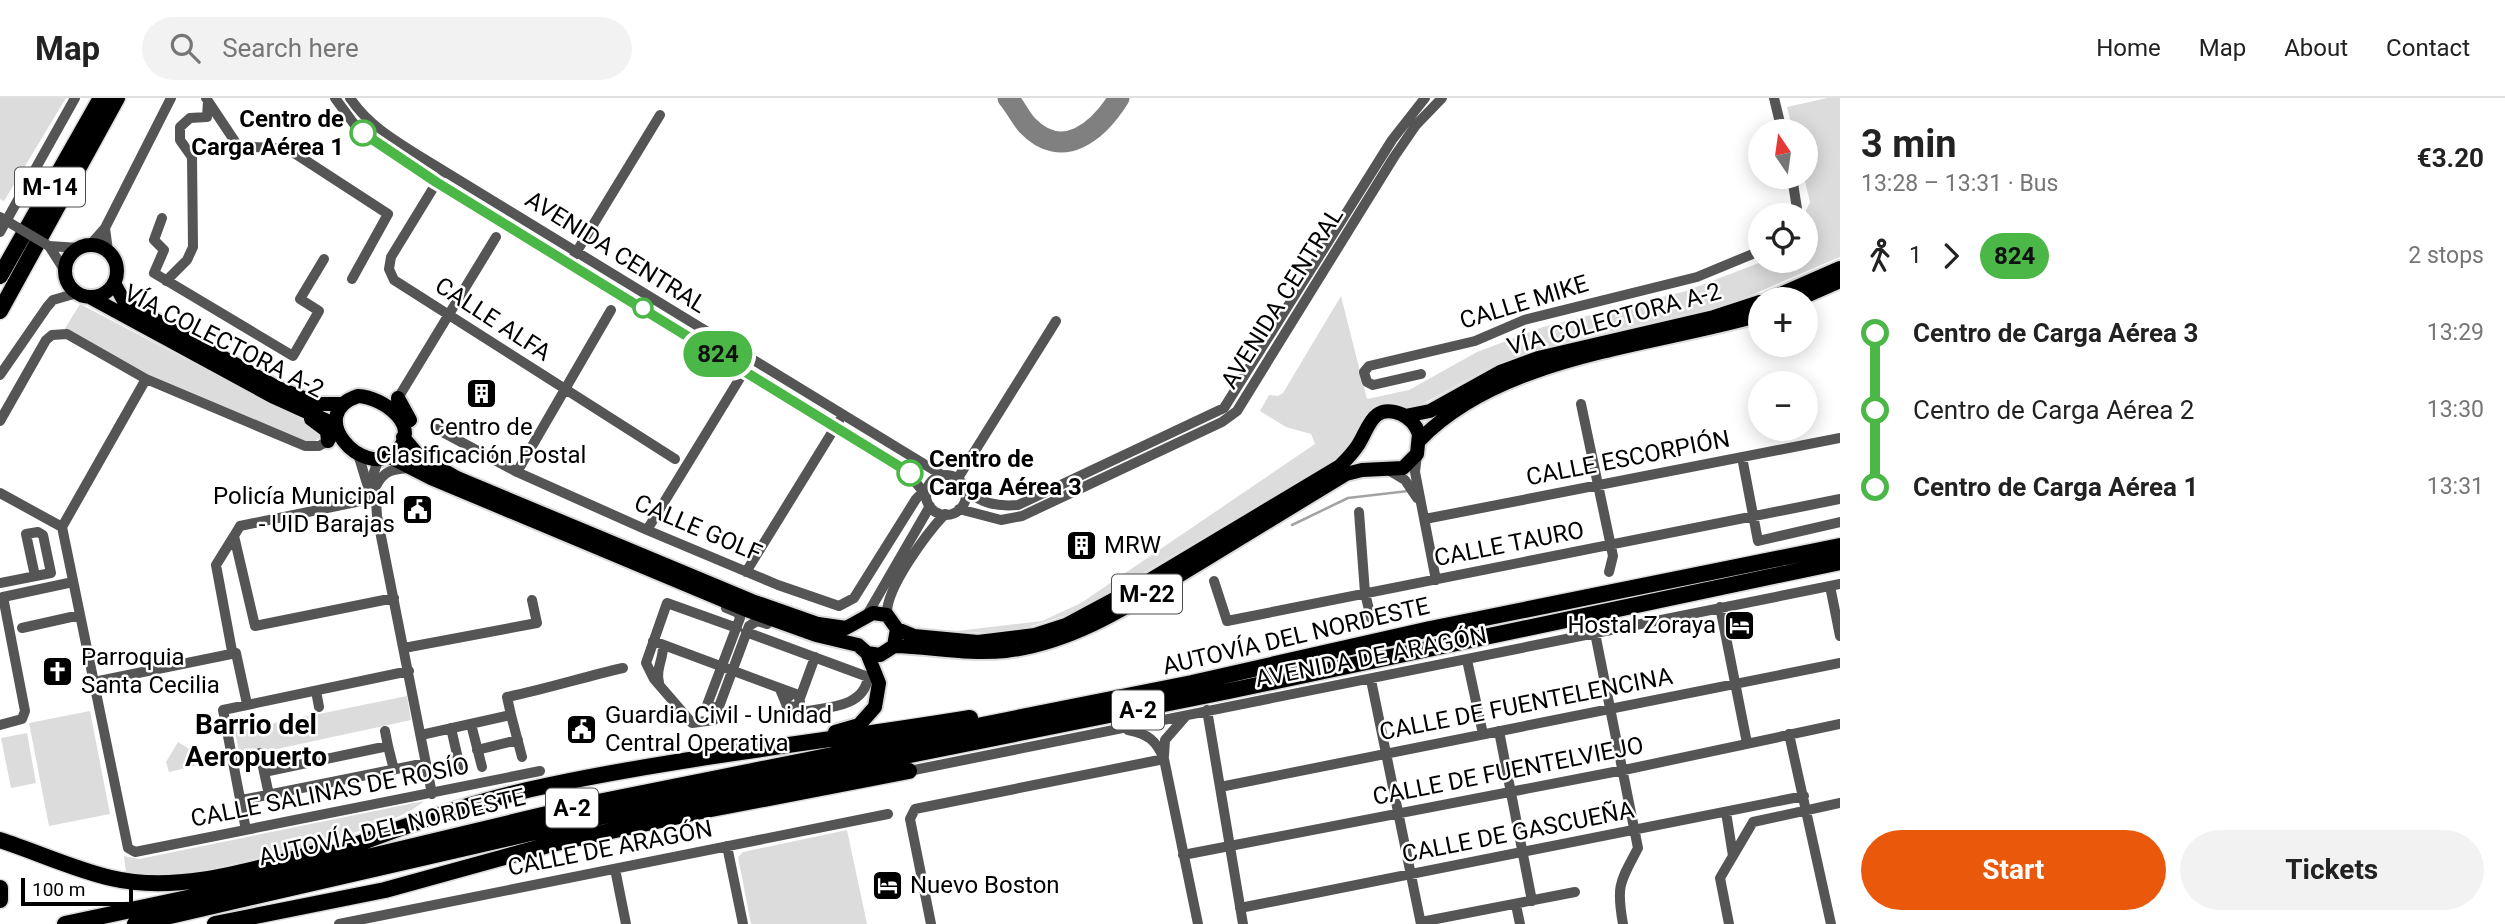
<!DOCTYPE html>
<html lang="en">
<head>
<meta charset="utf-8">
<style>
  body { margin:0; font-family:Roboto,sans-serif; background:#f2f2f2; color:#222; height:100vh; display:flex; flex-direction:column; font-size:26px; white-space:nowrap }
  * { box-sizing:border-box; margin:0 }
  p { font-size:23px; color:#767676 }
  .icon { flex:none; width:38px; height:38px; fill:none; stroke:currentColor; stroke-width:2; stroke-linecap:round; stroke-linejoin:round }
  .map { position:relative; flex:1; overflow:hidden }
  .details { display:flex; flex-direction:column; background:#fff; width:665px }
  .details>* { flex:none }
  .badge { padding:0 14px; border-radius:23px; font-size:24px; line-height:46px }
  .needle { width:46px; rotate:347deg }
  .fabs { position:absolute; left:1748px; top:21px; display:grid; gap:14px }
  .fabs a { display:grid; place-items:center; width:70px; height:70px; border-radius:50%; background:#fff; box-shadow:0 4px 18px #0003; font-size:35px }
  .scale { position:absolute; left:21px; bottom:18px; width:112px; box-sizing:border-box; padding-left:7px; border:4px solid #000; border-top:0; font-size:19px; line-height:24px; white-space:nowrap; color:#000; -webkit-text-stroke:5px #fff; paint-order:stroke }
  .map>.badge { position:absolute; translate:-50% -50%; box-shadow:0 0 0 4px #fff }
  .legs { display:flex; align-items:center; gap:10px; height:77px; padding:0 21px; font-size:23px }
  .legs p { margin-inline-start:auto }
  .headline { display:flex; align-items:center; justify-content:space-between; height:119px; padding:0 21px }
  h1 { font-size:38px; font-weight:700; line-height:52px }
  .primary-button { display:flex; gap:14px; margin-top:auto; padding:14px 21px }
  .primary-button a { flex:1; height:80px; border-radius:42px; background:#ea580c; color:#fff; font-size:28px; font-weight:700; line-height:80px; text-align:center }
  .primary-button a+a { background:#f2f2f2; color:#222 }
  ul { padding:0 21px; list-style:none }
  li { display:flex; align-items:center; gap:24px; height:77px; font-size:26px }
  li i { display:grid; place-items:center; width:10px; height:100%; margin:0 9px; background:currentColor }
  li i::after { content:''; width:18px; height:18px; margin:-9px; border:5px solid; border-radius:50%; background:#fff }
  li p { margin-inline-start:auto }
  li:first-child i { background:linear-gradient(#0000 50%,currentColor 0) }
  li:last-child i { background:linear-gradient(currentColor 50%,#0000 0) }
  header { display:flex; align-items:center; gap:42px; box-sizing:border-box; height:98px; padding:0 35px; background:#fff; border-bottom:2px solid #e0e0e0 }
  header strong { font-size:33px }
  nav { display:flex; gap:38px; margin-inline-start:auto; font-size:24px }
  .search { width:490px; height:63px; background:#f2f2f2; display:flex; align-items:center; gap:18px; box-sizing:border-box; padding:0 24px; border-radius:38px; color:#767676; font-size:26px }
  main { display:flex; flex:1; min-height:0 }
  .map>svg:first-child { display:block }
  .green { fill:#dcdcdc }
  .lines { fill:none; stroke-linecap:round; stroke-linejoin:round }
  .stream { stroke:#a3a3a3; stroke-width:2.5 }
  .taxiway { stroke:#808080; stroke-width:21 }
  .major-casing { stroke:#dbdbdb; stroke-width:18 }
  .highway-casing { stroke:#dbdbdb; stroke-width:19 }
  .minor { stroke:#555; stroke-width:10 }
  .major { stroke:#000; stroke-width:14 }
  .highway { stroke:#000; stroke-width:16 }
  .minor-bridge { stroke:#555; stroke-width:10 }
  .line-1-casing { stroke:#fff; stroke-width:16 }
  .line-1 { stroke:#4ab747; stroke-width:10 }
  .stop-1-dot { fill:#fff; stroke:#4ab747; stroke-width:3.5 }
  .labels { text-anchor:middle; dominant-baseline:central; stroke-width:5; stroke-linejoin:round; paint-order:stroke }
  .shield { fill:#fff; stroke:#4c4c4c; stroke-width:2 }
  .shield-label { font-size:23px; font-weight:bold; fill:#000 }
  .stop-label { font-size:24px; font-weight:bold; fill:#000; stroke:#fff; text-anchor:end }
  .street-label { font-size:24px; fill:#000; stroke:#fff }
  .poi-label { font-size:24px; fill:#000; stroke:#fff; text-anchor:start }
  .quarter-label { font-size:28px; font-weight:bold; fill:#000; stroke:#fff }
</style>
</head>
<body>
<header>
<strong>Map</strong>
<div class="search"><svg class="icon" aria-label="search" viewBox="0 0 24 24"><circle cx="10" cy="10" r="6"/><path d="M15 15l6 6"/></svg>Search here</div>
<nav><a>Home</a><a>Map</a><a>About</a><a>Contact</a></nav>
</header>
<main>
<div class="map">
<svg width="1840" height="826" viewBox="0 0 1840 826">
  <rect width="100%" height="100%" fill="#fff"/>
  <!-- green -->
  <path class="green" d="M0,0h66l-62,103 -4,-2z
    M1827,0h13v159l-112,48 -151,34 -53,16 -35,13 -72,39 -39,1 -16,11 -14,29 -12,11 -257,152 -69,22 -62,-1 94,-11 39,-18 234,-159 -4,-10 -25,-7 -26,-16 9,-16 9,1 5,-3 58,-97 26,103 42,-9 68,-38 66,-25 143,-36 78,-30h42l-2,-46 6,-13 -6,-25 2,-46h-13l-6,-24z
    M80,206l230,120 13,12 -11,7 -13,-4 -128,-52 -107,-57z
    M407,598l4,24 -171,37 -5,-26z
    M90,613l20,103 -61,12 -20,-103z
    M27,635l9,50 -25,5 -10,-50z
    M178,644l33,20 -42,10 -3,-10z
    M424,703c-28,28 -170,58 -213,68 -27,5 -58,7 -85,4l-2,-17 15,3z
    M847,732l20,94h6h-122l-13,-67 5,-5z"/>
  <g class="lines">
    <!-- stream -->
    <path class="stream" d="M1292,427l56,-27 60,-7"/>
    <!-- taxiway -->
    <path class="taxiway" d="M1008,0c7,8 12,19 19,27 36,38 72,5 92,-27"/>
    <defs>
      <path id="major" d="M65 173a26 26 0 1 1 52 0a26 26 0 1 1-52 0Z
        M114,185l11,20 153,85 41,16h23
        M90,199l182,99 64,29
        M1769,201l71,-31
        M1799,201l41,-18
        M358,298c25,1 67,31 36,57 -32,26 -90,-39 -36,-57z
        M398,300l12,22
        M1405,318l25,-5 70,-39 38,-14 176,-41 46,-15
        M311,321l16,12 1,10
        M403,339l16,19 38,22 295,123 66,23 28,4 27,-15 14,2 10,14 -3,17 -14,9 -13,-2
        M1420,342c80,-84 233,-94 340,-125
        M388,358l43,22 318,133 67,24 42,10 9,8 12,30 -4,24 -16,18 -24,7
        M894,548c38,1 74,9 112,5 70,-8 131,-50 189,-85 50,-31 101,-61 151,-92l16,-4 41,-2 14,-14 2,-20c-3,-9 -9,-16 -18,-20 -29,-11 -32,14 -43,31 -5,8 -11,14 -18,21l-192,115 -82,44 -31,10 -57,7 -64,-6 -17,-7"/>
      <path id="highway" d="M0,178l101,-178
        M0,213l117,-213
        M0,742c37,12 73,29 111,38 70,17 149,-11 216,-28
        M317,762c75,-30 154,-59 233,-75 139,-29 280,-44 420,-67
        M0,790v12
        M65,826l202,-43 326,-78 599,-120 238,-54 410,-83
        M135,826l465,-107 629,-126 611,-129
        M215,826l170,-34 167,-46 154,-34 203,-39"/>
    </defs>
    <!-- major casing -->
    <use href="#major" class="major-casing"/>
    <!-- highway casing -->
    <use href="#highway" class="highway-casing"/>
    <!-- minor -->
    <path class="minor" d="M206,0l32,48 50,3 100,65 -36,65
      M335,0l22,30 16,12 531,328 22,27
      M350,0c18,27 44,42 71,59l521,318
      M1774,0l8,33
      M440,79l-49,80 -2,12 5,11 281,179
      M1792,79l6,38
      M162,120l-8,22 10,10 -10,23 139,83 26,-45 -19,-12 24,-40
      M105,130l3,23
      M0,134l75,-134
      M90,147l15,-17 66,-130
      M49,148l16,25
      M49,148l30,2
      M574,158l86,-141
      M166,183l21,-21 6,-13 -1,-90 -12,-17v-13l10,-9 17,-1 1,-16
      M1421,276l-48,11 -6,-3 -3,-10 5,-6 106,-25 49,-21 173,-43 63,-26
      M0,277l47,-68 6,-7 24,-7
      M395,305l101,-166
      M1581,306l32,152 -4,16
      M0,323l46,-81 6,-5 15,-1 79,45 159,67h14l14,-8
      M437,331l80,43 130,58 131,55 61,21 15,-8 62,-99 10,-10
      M358,356l14,46
      M1417,356l-2,18 21,108
      M1742,359l16,84 82,-19
      M379,360l-5,14 3,44 55,278
      M1390,373l15,9 12,18
      M517,374l94,-162
      M926 397a20 20 0 1 1 40 0a20 20 0 1 1-40 0Z
      M958,380l98,-157
      M376,388c8,-16 17,-17 34,-18
      M965,392c17,13 31,17 53,15l206,-97 168,-268 33,-42
      M0,395l62,34 66,321 7,4 405,-81
      M371,401l-131,27 -6,10 21,90 139,-28
      M959,411l42,11 21,-4 200,-94 15,-11 157,-254 22,-32 26,-27
      M1359,414l6,81 6,25
      M1425,421l415,-81
      M62,429l84,-148
      M647,432l101,-165
      M234,438l-18,29 16,86 4,2 11,51
      M746,474l93,-151
      M1214,483l13,40 613,-122
      M0,485l51,-10 -8,-38 -5,-3 -12,2 9,42
      M1830,488l10,50
      M1720,509l27,136
      M867,517l63,-109
      M887,517c-2,-26 40,-82 58,-101
      M22,530l58,-13
      M737,530l-70,-25 -21,60 8,16 38,44 22,-3 35,-94 8,-5 10,3
      M746,534l122,45c-4,31 -41,30 -66,35l-6,-5
      M1595,535l43,215c-18,34 -22,37 -15,76
      M653,543l140,52
      M404,550l133,-25 -5,-23
      M1467,562l16,74
      M1371,582l50,244
      M94,584l142,-29
      M659,584c-4,-12 5,-24 4,-37
      M780,591l7,17 9,1 4,-5 -2,-7 -5,-2 -8,7
      M316,593l3,16
      M800,600l15,-41
      M718,611l-11,-4 33,-87 -2,-5 -12,-5
      M1207,612l36,214
      M511,617l11,42
      M471,626l11,43
      M0,627l22,-6 3,-8 -22,-114 70,-15
      M451,630l10,44
      M1128,632c20,4 28,10 36,29l34,165
      M385,633l3,15
      M1499,633l33,170
      M1789,636l42,190
      M421,637l90,-20 -4,-18c40,-8 76,-20 116,-29
      M477,652l41,-10
      M260,655l9,42
      M1164,658l1,-16 20,-23
      M909,673l931,-187
      M264,674l124,-26 6,24
      M1220,689l620,-124
      M242,702l184,-37
      M1726,714l7,44
      M246,732l-23,-120 186,-39
      M727,748l16,78
      M1183,757l441,-85 216,-46
      M615,771l11,55
      M1516,807l4,19
      M1240,810l564,-112
      M1421,824l154,-30
      M339,826l549,-110
      M931,826l-21,-105 5,-10 249,-50
      M1729,826l-9,-46 33,-56 87,-19"/>
    <!-- major -->
    <use href="#major" class="major"/>
    <!-- highway -->
    <use href="#highway" class="highway"/>
    <!-- minor-bridge -->
    <path class="minor-bridge" d="M0,119l49,29"/>
  </g>
  <g class="lines">
    <defs>
      <path id="line-1" d="M363,35l73,49 474,291"/>
    </defs>
    <!-- line-1 casing -->
    <use href="#line-1" class="line-1-casing"/>
    <!-- line-1 -->
    <use href="#line-1" class="line-1"/>
  </g>
  <!-- icons -->
  <defs>
    <symbol id="building-square" viewBox="-11 -11 22 22"><rect x="-9" y="-9" width="18" height="18" rx="4" fill="#000" stroke="#fff"/><path d="M-4-6H4V6H1V3H-1V6H-4ZM-2.5-4.3h1.7v1.8h-1.7ZM.8-4.3h1.7v1.8H.8ZM-2.5-1h1.7V.8h-1.7ZM.8-1h1.7V.8H.8Z" fill="#fff"/></symbol>
    <symbol id="civic-square" viewBox="-11 -11 22 22"><rect x="-9" y="-9" width="18" height="18" rx="4" fill="#000" stroke="#fff"/><path d="M-.6-6.5H3V-4.5H.6V-3L4-1V1h2V6H-6V1h2V-1L-.6-3ZM-1.2 2.5V6h2.4V2.5Z" fill="#fff"/></symbol>
    <symbol id="hotel-square" viewBox="-11 -11 22 22"><rect x="-9" y="-9" width="18" height="18" rx="4" fill="#000" stroke="#fff"/><path d="M-6-4.5h1.5V1H6V5H4.5V3h-9V5H-6ZM-4 0a1.8 1.8 0 1 1 3.6 0ZM.5 0V-2.5h3Q6-2.5 6 0Z" fill="#fff"/></symbol>
    <symbol id="church-square" viewBox="-11 -11 22 22"><rect x="-9" y="-9" width="18" height="18" rx="4" fill="#000" stroke="#fff"/><path d="M-1.2-6h2.4v3.5h3.3v2.4h-3.3V6h-2.4V-.1h-3.3v-2.4h3.3Z" fill="#fff"/></symbol>
  </defs>
  <g fill-rule="evenodd">
    <use href="#building-square" x="464" y="278" width="35" height="35"/>
    <use href="#civic-square" x="400" y="394" width="35" height="35"/>
    <use href="#building-square" x="1064" y="430" width="35" height="35"/>
    <use href="#hotel-square" x="1722" y="510" width="35" height="35"/>
    <use href="#church-square" x="40" y="556" width="35" height="35"/>
    <use href="#civic-square" x="564" y="614" width="35" height="35"/>
    <use href="#hotel-square" x="870" y="770" width="35" height="35"/>
  </g>
  <!-- markers -->
  <g class="stop-1-dot">
    <circle cx="363" cy="35" r="12"/>
    <circle cx="643" cy="210" r="9"/>
    <circle cx="910" cy="375" r="12"/>
  </g>
  <g class="labels">
    <!-- shield labels -->
    <g class="shield">
      <rect x="15" y="69.5" width="70" height="39" rx="5"/>
      <rect x="1112" y="476.5" width="70" height="39" rx="5"/>
      <rect x="1112" y="592.5" width="52" height="39" rx="5"/>
      <rect x="546" y="690.5" width="52" height="39" rx="5"/>
    </g>
    <g class="shield-label">
      <text x="50" y="89">M-14</text>
      <text x="1147" y="496">M-22</text>
      <text x="1138" y="612">A-2</text>
      <text x="572" y="710">A-2</text>
    </g>
    <!-- stop labels -->
    <g class="stop-label">
      <text x="344" y="21">Centro de<tspan x="344" dy="28">Carga Aérea 1</tspan></text>
      <text x="929" y="361" text-anchor="start">Centro de<tspan x="929" dy="28">Carga Aérea 3</tspan></text>
    </g>
    <!-- street labels -->
    <g class="street-label">
      <text transform="translate(616 154) rotate(32)">AVENIDA CENTRAL</text>
      <text transform="translate(1282 200) rotate(-58)">AVENIDA CENTRAL</text>
      <text transform="translate(1524 204) rotate(-17)">CALLE MIKE</text>
      <text transform="translate(493 221) rotate(33)">CALLE ALFA</text>
      <text transform="translate(1614 221) rotate(-15)">VÍA COLECTORA A-2</text>
      <text transform="translate(224 243) rotate(27)">VÍA COLECTORA A-2</text>
      <text transform="translate(1628 360) rotate(-11)">CALLE ESCORPIÓN</text>
      <text transform="translate(698 430) rotate(23)">CALLE GOLF</text>
      <text transform="translate(1509 446) rotate(-11)">CALLE TAURO</text>
      <text transform="translate(1296 538) rotate(-13)">AUTOVÍA DEL NORDESTE</text>
      <text transform="translate(1371 559) rotate(-11)">AVENIDA DE ARAGÓN</text>
      <text transform="translate(1526 606) rotate(-11)">CALLE DE FUENTELENCINA</text>
      <text transform="translate(1508 673) rotate(-11)">CALLE DE FUENTELVIEJO</text>
      <text transform="translate(330 694) rotate(-11)">CALLE SALINAS DE ROSÍO</text>
      <text transform="translate(392 729) rotate(-13)">AUTOVÍA DEL NORDESTE</text>
      <text transform="translate(1518 734) rotate(-11)">CALLE DE GASCUEÑA</text>
      <text transform="translate(610 750) rotate(-11)">CALLE DE ARAGÓN</text>
    </g>
    <!-- poi labels -->
    <g class="poi-label">
      <text x="481" y="329" text-anchor="middle">Centro de<tspan x="481" dy="28">Clasificación Postal</tspan></text>
      <text x="395" y="398" text-anchor="end">Policía Municipal<tspan x="395" dy="28">- UID Barajas</tspan></text>
      <text x="1104" y="447">MRW</text>
      <text x="1716" y="527" text-anchor="end">Hostal Zoraya</text>
      <text x="81" y="559">Parroquia<tspan x="81" dy="28">Santa Cecilia</tspan></text>
      <text x="605" y="617">Guardia Civil - Unidad<tspan x="605" dy="28">Central Operativa</tspan></text>
      <text x="910" y="787">Nuevo Boston</text>
    </g>
    <!-- quarter labels -->
    <g class="quarter-label">
      <text x="256" y="626">Barrio del<tspan x="256" dy="32">Aeropuerto</tspan></text>
    </g>
  </g>
</svg>
<div class="fabs">
<a><svg class="needle" viewBox="-14 -14 28 28"><path d="M0-13l5 13h-10z" fill="#e53935"/><path d="M0 13l5-13h-10z" fill="#767676"/></svg></a>
<a><svg class="icon" aria-label="locate" viewBox="0 0 24 24"><circle cx="12" cy="12" r="6"/><path d="M12 2v4M12 18v4M2 12h4M18 12h4"/></svg></a>
<a>+</a>
<a>−</a>
</div>
<div class="scale">100 m</div>
<b class="badge" style="left:718px;top:256px;background:#4ab747;color:#111">824</b>
</div>
<section class="details">
<div class="headline"><div><h1>3 min</h1><p>13:28 – 13:31 · Bus</p></div><b>€3.20</b></div>
<div class="legs"><svg class="icon" aria-label="walk" viewBox="0 0 24 24"><circle cx="13" cy="4" r="2"/><path d="M13 8l-2 6 4 7M11 14l-3 7M7 12l3-4h3l4 4"/></svg>1<svg class="icon" aria-label="forward" viewBox="0 0 24 24"><path d="M9 5l7 7-7 7"/></svg><b class="badge" style="background:#4ab747;color:#111">824</b><p>2 stops</p></div>
<ul>
<li><i style="color:#4ab747"></i><b>Centro de Carga Aérea 3</b><p>13:29</p></li>
<li><i style="color:#4ab747"></i><span>Centro de Carga Aérea 2</span><p>13:30</p></li>
<li><i style="color:#4ab747"></i><b>Centro de Carga Aérea 1</b><p>13:31</p></li>
</ul>
<div class="primary-button"><a>Start</a><a>Tickets</a></div>
</section>
</main>
</body>
</html>
